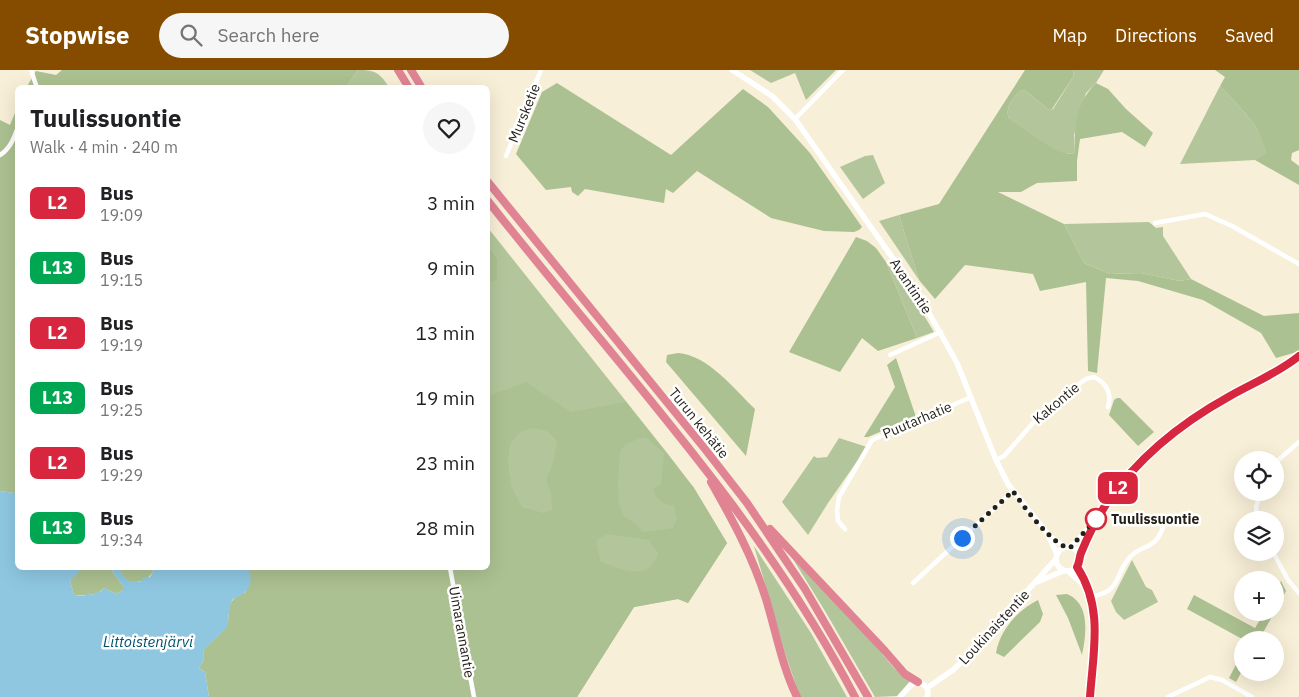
<!DOCTYPE html>
<html lang="en">
<head>
<meta charset="utf-8">
<style>
  body { margin:0; font-family:"IBM Plex Sans",sans-serif; background:#f6f6f6; color:#202124; height:100vh; display:flex; flex-direction:column; font-size:19px; white-space:nowrap }
  * { box-sizing:border-box; margin:0 }
  p { font-size:16px; color:#757577 }
  .icon { flex:none; width:28px; height:28px; fill:none; stroke:currentColor; stroke-width:2; stroke-linecap:round; stroke-linejoin:round }
  .map { position:relative; flex:1; overflow:hidden }
  .sheet { position:absolute; left:15px; top:15px; width:475px; height:485px; display:flex; flex-direction:column; background:#fff; border-radius:8px; box-shadow:0 5px 20px #0002 }
  .sheet>* { flex:none }
  .badge { padding:0 10px; border-radius:8px; font-size:18px; line-height:32px }
  .fabs { position:absolute; left:1234px; top:381px; display:grid; gap:10px }
  .fabs a { display:grid; place-items:center; width:50px; height:50px; border-radius:50%; background:#fff; box-shadow:0 5px 20px #0002; font-size:25px }
  .you { position:absolute; width:25px; height:25px; margin:-12px; border:4px solid #fff; border-radius:50%; background:#1a73e8; box-shadow:0 0 0 8px #1a73e833 }
  .map>.badge { position:absolute; translate:-50% -50%; box-shadow:0 0 0 2px #fff }
  .round { display:grid; place-items:center; flex:none; width:52px; height:52px; border-radius:26px; background:#f6f6f6 }
  .summary { display:flex; align-items:center; justify-content:space-between; height:85px; padding:0 15px }
  h1 { font-size:24px; font-weight:700; line-height:38px }
  ul { padding:0; list-style:none }
  li { display:flex; align-items:center; gap:15px; height:65px; padding:0 15px }
  li div { flex:1 }
  li b { display:block; font-size:19px }
  li em { font-style:normal }
  li .badge { min-width:55px; font-weight:700; text-align:center }
  header { display:flex; align-items:center; gap:30px; box-sizing:border-box; height:70px; padding:0 25px; background:#854c00; color:#fff }
  header strong { font-size:24px }
  nav { display:flex; gap:28px; margin-inline-start:auto; font-size:18px }
  .search { width:350px; height:45px; background:#f6f6f6; display:flex; align-items:center; gap:12px; box-sizing:border-box; padding:0 18px; border-radius:28px; color:#757577; font-size:19px }
  .map>svg:first-child { display:block }
  .green { fill:#b3c69b }
  .forest { fill:#acc191; fill-rule:evenodd }
  .water { fill:#8fc7e1 }
  .lines { fill:none; stroke-linecap:round; stroke-linejoin:round }
  .minor { stroke:#fff; stroke-width:4.5 }
  .tertiary { stroke:#fff; stroke-width:5.5 }
  .trunk { stroke:#e08494; stroke-width:8 }
  .line-casing { stroke:#fff; stroke-width:11 }
  .line { stroke:#d7263d; stroke-width:8 }
  .walk { stroke:#221f16; stroke-width:5; stroke-dasharray:0 9 }
  .stop-dot { fill:#fff; stroke:#d7263d; stroke-width:2.5 }
  .labels { text-anchor:middle; dominant-baseline:central; stroke-width:5; stroke-linejoin:round; paint-order:stroke }
  .street-label { font-size:14px; fill:#221f16; stroke:#fff }
  .stop-label { font-size:14px; font-weight:bold; fill:#221f16; stroke:#fff; text-anchor:start }
  .water-label { font-size:15px; font-style:italic; fill:#02526c; stroke:#fff }
</style>
</head>
<body>
<header>
<strong>Stopwise</strong>
<div class="search"><svg class="icon" aria-label="search" viewBox="0 0 24 24"><circle cx="10" cy="10" r="6"/><path d="M15 15l6 6"/></svg>Search here</div>
<nav><a>Map</a><a>Directions</a><a>Saved</a></nav>
</header>
<div class="map">
<svg width="1299" height="627" viewBox="0 0 1299 627">
  <rect width="100%" height="100%" fill="#f7efd7"/>
  <!-- green -->
  <path class="green" d="M358,0c17,0 21,2 31,17h-43z
    M750,0h86l-30,30 -11,-27 -24,10z
    M1074,0h30l-8,13 -10,10 -12,42 1,18c-15,6 -53,-25 -66,-35 -5,-9 5,-23 13,-28l4,1 23,19 4,-1 20,-32z
    M1220,16l26,28 10,13 12,27 -13,6 -75,4z
    M873,85l12,28 -22,16 -23,-32 25,-11z
    M899,145l20,65 -40,-59z
    M1149,152l7,6 7,-1v9l28,43 -11,2 -40,-8 -30,1 -26,-11 -20,-39z
    M488,158l180,226 26,34 33,55 -39,60 -10,-4 -44,8 -57,90 -89,-136v-300l9,5v-9l-9,-12z
    M886,192l28,37 20,33 -17,6z
    M839,368l28,9 -39,56 -20,32 -26,-33 32,-46 3,2 10,-1z
    M754,476l57,87 36,64h-47l-15,-44z
    M788,481l85,92 21,25 16,13 -13,15 -22,1 -50,-86z
    M1132,490l14,27 6,3 6,12 -34,18 -8,-8 -5,-11z"/>
  <!-- forest -->
  <path class="forest" d="M62,0h296l-12,17 -320,1 10,-17 20,4z
    M1025,0h49l-1,7 -21,32 -3,1 -23,-19 -4,-1c-8,5 -18,19 -13,28 13,9 51,41 66,35 -1,-28 1,-50 21,-70l12,6 18,20 27,24 -8,14 -23,-15 -42,7 -3,22v20l-40,2 -16,9h-23l66,32 20,39 26,11 30,-1 40,8 11,-2 73,37 35,-3v37l-2,2 -21,6 -15,-25 -58,-33 -65,-19 -32,-3 -9,95 -9,-2 -2,-89 -46,9 -7,-17 -68,-9 -30,34 -16,-19 -20,-65 40,-11z
    M1215,0h84v80l-7,3 -1,7 8,6v19l-44,-25 12,-7 -11,-26 -10,-13 -26,-28 5,-9z
    M557,13l114,72 72,-66 25,18 42,46 52,74 -3,3 -5,2 -30,-1 -53,-13 -74,-47 -24,22 -7,-4 -2,14 -79,-14 -7,7 -6,-4 -1,-5 -25,3 -30,-36 26,-62z
    M17,38l1,384 -4,1 -14,-2v-371l10,5z
    M856,167l11,4 9,7 10,14 31,76 -39,13 -16,-13 -22,34 -51,-20z
    M488,175l9,12v23l-8,2 -1,16z
    M678,283c30,2 56,36 77,56l-9,47 -80,-94 1,-7z
    M896,288l20,59 -48,20h-4l31,-50 -8,-22z
    M526,312l45,30 55,-10 68,86 33,55 -39,60 -10,-4 -44,8 -57,90h-368l-4,-25 -6,-4 5,-9 -1,-8c6,-8 22,-20 25,-29 1,-7 0,-17 5,-22 3,-4 9,-6 13,-8l3,-21 -1,-3h240v-172zM533,358l14,3 10,10 -4,22 -7,17 5,13 1,17 -9,3 -21,-6 -10,-19 -4,-25 2,-19 10,-12zM643,367l5,2 16,14 -3,31 -7,4c1,13 8,15 20,18l3,13 -4,9 -30,4 -7,-8 -12,-8 -5,-11 -1,-21 2,-33 6,-7zM607,464l42,6 9,14c-10,29 -37,15 -57,8l-4,-16v-6z
    M1117,328h3l34,34 -16,14 -29,-31 5,-15z
    M80,498h75c-6,12 -14,16 -28,13l-10,-13 -5,3 11,15v4l-6,4 -13,-6c-8,8 -19,8 -30,7l-4,-14z
    M1281,511l5,10 -11,20v-18z
    M1067,524c24,10 19,41 15,61l-14,-37 -12,-23z
    M1194,525l61,33 9,-15h10l-15,27h-15l-57,-31z
    M1038,530l5,14 -3,8 -36,35 -8,-4c4,-23 22,-43 42,-53z
    M1242,583v18l-6,11 -7,-4z"/>
  <!-- water -->
  <path class="water" d="M0,421l14,2 3,-1 1,76h62l-2,5 -8,8 4,14 10,1 4,-3 3,2 10,-4 3,-3 13,6 6,-4v-4l-11,-15 5,-3 11,13 12,1 3,-4 7,-1 5,-9h93c4,8 4,19 -4,25 -3,3 -8,4 -11,6 -4,5 -5,21 -5,27 -9,9 -17,16 -25,25l1,8 -5,9 6,4 4,25h-209z"/>
  <g class="lines">
    <!-- minor -->
    <path class="minor" d="M31,0l6,18
      M795,49l48,-49
      M0,85c10,-6 14,-17 18,-28
      M506,86l35,-86
      M1155,153l50,-9 27,12 67,38
      M890,285l51,-23
      M996,390l8,-4 43,-49 39,-28 8,-2c12,6 18,16 14,30
      M1275,393l24,-21
      M1257,450l-1,-13 5,-15
      M845,459l-7,-8 -1,-11 2,-13 33,-57 99,-43
      M1273,482l15,28 11,13
      M450,498l24,129
      M913,513l100,-92
      M1092,527c31,-7 21,-21 38,-40 13,-14 25,-6 33,-30
      M1168,627l42,-20 12,3 30,17"/>
    <!-- tertiary -->
    <path class="tertiary" d="M732,0l40,26 23,23 125,178 37,66 39,97 12,24 39,49 10,21
      M1048,465l17,12
      M1056 489a12 12 0 1 1 24 0a12 12 0 1 1-24 0Z
      M1070,477c17,-14 28,-32 41,-50 17,-22 36,-43 57,-61 40,-33 90,-49 131,-80
      M1079,485l15,-32
      M1077,497c27,40 17,85 13,130
      M1069,502l17,15
      M1037,512l26,-11
      M927,618l26,-18 21,-20 82,-91
      M900,627l11,-12 7,-3c7,2 12,7 9,15"/>
    <!-- trunk -->
    <path class="trunk" d="M398,0l11,18
      M411,0l11,18
      M488,112l217,267 42,54 58,86 63,108
      M488,131c127,162 271,312 367,496
      M711,412c21,37 42,75 55,117 10,33 16,67 31,98
      M770,459l115,122 20,23 13,8"/>
  </g>
  <g class="lines">
    <defs>
      <path id="line" d="M1090,627c3,-45 14,-89 -13,-130 3,-5 2,-9 4,-14 7,-17 15,-34 26,-50 32,-47 74,-80 123,-107 23,-13 48,-23 69,-40"/>
    </defs>
    <!-- line casing -->
    <use href="#line" class="line-casing"/>
    <!-- line -->
    <use href="#line" class="line"/>
    <!-- walk -->
    <path class="walk" d="M962,468l51,-47c9,14 42,57 57,57l26,-29"/>
  </g>
  <!-- markers -->
  <circle class="stop-dot" cx="1096" cy="449" r="10"/>
  <g class="labels">
    <!-- street labels -->
    <g class="street-label">
      <text transform="translate(524 43) rotate(-68)">Mursketie</text>
      <text transform="translate(911 216) rotate(56)">Avantintie</text>
      <text transform="translate(1056 333) rotate(-40)">Kakontie</text>
      <text transform="translate(917 350) rotate(-23)">Puutarhatie</text>
      <text transform="translate(699 353) rotate(51)">Turun kehätie</text>
      <text transform="translate(994 557) rotate(-47)">Loukinaistentie</text>
      <text transform="translate(462 562) rotate(80)">Uimarannantie</text>
    </g>
    <!-- stop labels -->
    <g class="stop-label">
      <text x="1111" y="449">Tuulissuontie</text>
    </g>
    <!-- water labels -->
    <g class="water-label">
      <text x="148" y="571">Littoistenjärvi</text>
    </g>
  </g>
</svg>
<div class="fabs">
<a><svg class="icon" aria-label="locate" viewBox="0 0 24 24"><circle cx="12" cy="12" r="6"/><path d="M12 2v4M12 18v4M2 12h4M18 12h4"/></svg></a>
<a><svg class="icon" aria-label="layers" viewBox="0 0 24 24"><path d="M12 4l9 5-9 5-9-5zM3 14l9 5 9-5"/></svg></a>
<a>+</a>
<a>−</a>
</div>
<div class="you" style="left:962px;top:468px"></div>
<b class="badge" style="left:1118px;top:418px;background:#d7263d;color:#fff">L2</b>
<section class="sheet">
<div class="summary"><div><h1>Tuulissuontie</h1><p>Walk · 4 min · 240 m</p></div><a class="round"><svg class="icon" aria-label="heart" viewBox="0 0 24 24"><path d="M12 20l-8-8c-3-5 5-10 8-4 3-6 11-1 8 4z"/></svg></a></div>
<ul>
<li><span class="badge" style="background:#d7263d;color:#fff">L2</span><div><b>Bus</b><p>19:09</p></div><em>3 min</em></li>
<li><span class="badge" style="background:#00a651;color:#fff">L13</span><div><b>Bus</b><p>19:15</p></div><em>9 min</em></li>
<li><span class="badge" style="background:#d7263d;color:#fff">L2</span><div><b>Bus</b><p>19:19</p></div><em>13 min</em></li>
<li><span class="badge" style="background:#00a651;color:#fff">L13</span><div><b>Bus</b><p>19:25</p></div><em>19 min</em></li>
<li><span class="badge" style="background:#d7263d;color:#fff">L2</span><div><b>Bus</b><p>19:29</p></div><em>23 min</em></li>
<li><span class="badge" style="background:#00a651;color:#fff">L13</span><div><b>Bus</b><p>19:34</p></div><em>28 min</em></li>
</ul>
</section>
</div>
</body>
</html>
